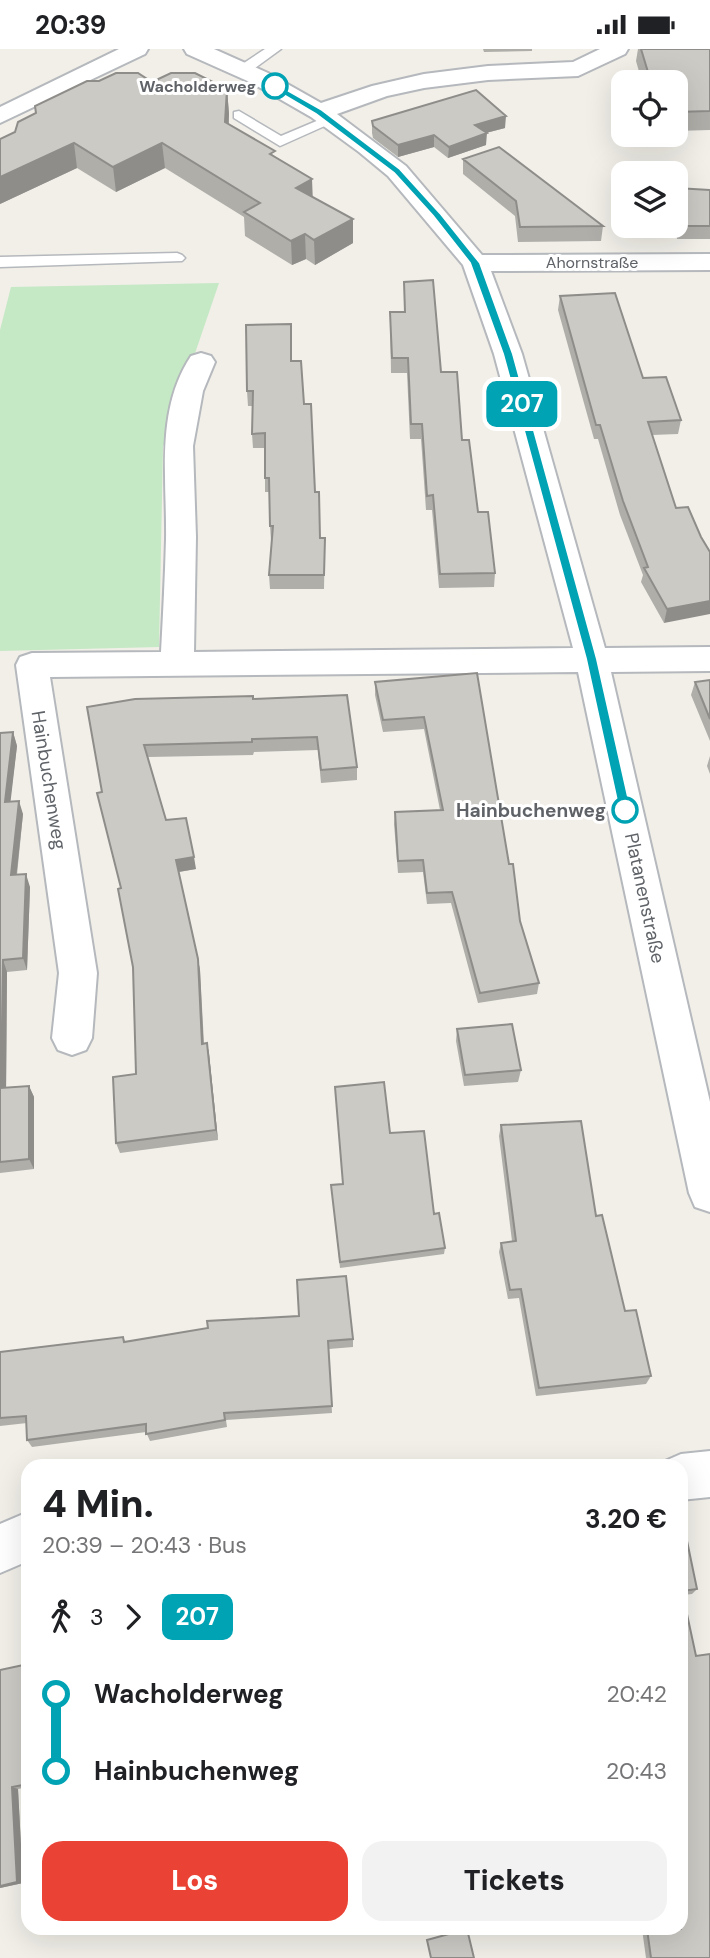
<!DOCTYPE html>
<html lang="de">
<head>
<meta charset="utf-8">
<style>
  body { margin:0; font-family:"DM Sans",sans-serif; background:#f2f2f2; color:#202124; height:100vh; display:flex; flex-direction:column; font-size:26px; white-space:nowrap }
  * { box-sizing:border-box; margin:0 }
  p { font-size:23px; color:#757577 }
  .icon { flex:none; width:38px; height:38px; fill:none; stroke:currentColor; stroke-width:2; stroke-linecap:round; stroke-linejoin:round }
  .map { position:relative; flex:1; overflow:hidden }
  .sheet { position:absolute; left:21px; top:1410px; width:667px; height:476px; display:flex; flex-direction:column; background:#fff; border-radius:21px; box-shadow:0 7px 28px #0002 }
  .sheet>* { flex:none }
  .badge { padding:0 14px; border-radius:10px; font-size:24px; line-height:46px }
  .controls { position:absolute; left:611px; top:21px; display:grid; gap:14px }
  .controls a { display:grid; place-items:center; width:77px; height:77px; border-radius:14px; background:#fff; box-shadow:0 7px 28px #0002; font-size:35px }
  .map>.badge { position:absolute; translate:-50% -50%; box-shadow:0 0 0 4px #fff }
  .legs { display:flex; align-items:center; gap:10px; height:77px; padding:0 21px; font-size:23px }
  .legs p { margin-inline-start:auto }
  .head { display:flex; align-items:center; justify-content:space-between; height:119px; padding:0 21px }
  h1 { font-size:38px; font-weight:800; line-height:52px }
  .action { display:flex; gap:14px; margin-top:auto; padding:14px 21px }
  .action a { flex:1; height:80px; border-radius:21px; background:#ea4335; color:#fff; font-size:28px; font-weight:800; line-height:80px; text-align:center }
  .action a+a { background:#f2f2f2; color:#202124 }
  ul { padding:0 21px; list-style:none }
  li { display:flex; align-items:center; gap:24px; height:77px; font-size:26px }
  li i { display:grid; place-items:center; width:10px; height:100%; margin:0 9px; background:currentColor }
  li i::after { content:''; width:18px; height:18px; margin:-9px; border:5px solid; border-radius:50%; background:#fff }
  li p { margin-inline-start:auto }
  li:first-child i { background:linear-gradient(#0000 50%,currentColor 0) }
  li:last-child i { background:linear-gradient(currentColor 50%,#0000 0) }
  .status { display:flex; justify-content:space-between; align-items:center; height:49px; padding:0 35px; background:#fff; direction:ltr }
  .status svg { height:19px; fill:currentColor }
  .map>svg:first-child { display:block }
  .green { fill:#c5e8c5 }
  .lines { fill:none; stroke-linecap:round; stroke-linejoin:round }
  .service-casing { stroke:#b5b8bc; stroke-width:3 }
  .minor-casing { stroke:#b5b8bc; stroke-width:4 }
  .service { fill:#fff; fill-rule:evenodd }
  .minor { fill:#fff; fill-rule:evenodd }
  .wall { fill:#afaea9 }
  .shaded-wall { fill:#8f8d8a }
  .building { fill:#cccac5; stroke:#8f8d8a; stroke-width:2 }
  .line-1 { fill:#00a3b4; stroke:#fff; stroke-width:2 }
  .stop-1-dot { fill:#fff; stroke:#00a3b4; stroke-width:3.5 }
  .labels { text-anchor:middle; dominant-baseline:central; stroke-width:6; stroke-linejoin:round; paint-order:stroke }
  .far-stop-label { font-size:16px; font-weight:bold; fill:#5f6368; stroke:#fff; text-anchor:end }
  .far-street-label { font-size:16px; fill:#5f6368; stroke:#fff }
  .street-label { font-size:19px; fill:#5f6368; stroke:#fff }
  .stop-label { font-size:19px; font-weight:bold; fill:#5f6368; stroke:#fff; text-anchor:end }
</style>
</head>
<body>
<div class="status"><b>20:39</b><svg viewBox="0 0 49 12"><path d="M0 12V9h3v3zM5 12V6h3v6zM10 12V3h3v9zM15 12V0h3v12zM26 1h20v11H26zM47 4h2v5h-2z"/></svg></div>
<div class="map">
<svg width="710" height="1909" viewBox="0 0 710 1909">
  <rect width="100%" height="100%" fill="#f1efe8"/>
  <!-- green -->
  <path class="green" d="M219,234l-56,164 -4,200 -159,4v-321l11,-43z"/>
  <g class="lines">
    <defs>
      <path id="service" d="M265,0h16l-33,24h-10v-6z
        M239,62l42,25 45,-19h10l2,3 -58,26 -46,-28v-6z
        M177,204l5,2 3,3 -3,3 -182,6v-10z"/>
      <path id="minor" d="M119,0h29l-3,5 -145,69v-16z
        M184,0h30l54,24 53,30 51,-17 52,-12 64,-8 85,-4 27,-13h28l-3,5 -47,22 -90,4 -64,8 -37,8 -50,18 69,52 76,89 228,-1v16l-219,1 31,83 83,294 105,-1v24l-99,1 99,430v110l-15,-5 -6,-14 -111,-521 -528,5 47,296 -5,65 -6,12 -14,5 -14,-5 -6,-12 7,-65 -43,-308 4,-8 12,-4 129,-1c2,-38 4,-75 5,-113 1,-61 -11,-129 25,-183l10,-3 10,3 4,6 -12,29 -10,55 3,91 -2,115 379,-4 -79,-294 -31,-89 -75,-89 -29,-24 -48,-35 -59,-34 -65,-29z
        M710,1402v46l-29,3v-33h-19l3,-6 16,-7z
        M28,1463v49l-28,12v-49z"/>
    </defs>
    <!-- service casing -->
    <use href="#service" class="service-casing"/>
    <!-- minor casing -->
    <use href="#minor" class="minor-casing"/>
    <!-- service -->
    <use href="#service" class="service"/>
    <!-- minor -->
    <use href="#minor" class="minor"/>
  </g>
  <!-- wall -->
  <path class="wall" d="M483,0h49v2l-48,1z
    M638,0h72v81l-34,1v-49h-34l-6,-21z
    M152,33l75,7 2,25v10l47,33 37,40 40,22v24l-38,22 -9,-6 -14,6 -47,-29 -1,-19 -79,-49 -49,24 -39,-24 -77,36v-65z
    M372,72l133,7 -19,5v12l-38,13 -14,-11 -36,10 -25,-19 -1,-5z
    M463,110l140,67 -2,15 -83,1 -3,-26 -52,-42z
    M676,139l34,2v49h-33l-2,-13h1z
    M404,233l37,90 21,68 16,72 17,61 -1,14 -55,1 -7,-78h-6l-5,-71h-11l-3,-66h-16l-1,-61h14z
    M560,247l83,82 38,42 -3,14 -26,1 24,73 25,29 -37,86 -23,-41 2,-7 -23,-60 -22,-76h-4l-36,-129z
    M292,312l12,43 16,134h5l-1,51h-54l-1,-14 3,-35h-1l-1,-14 -1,-34h-4v-44h-12l-1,-14 1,-28h-5l-1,-15z
    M477,624l32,191 11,57 19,62 -2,11 -59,9 -27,-100 -24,1 -4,-32 -25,1 -4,-49 1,-12 45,-2 -16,-81 -41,3 -8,-37v-13z
    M710,631v61l-19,-46 4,-13z
    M347,646l10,72v13l-36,3 -3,-33 -64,2 -1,3 -105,2 18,63 30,49 -17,3 21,98 4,73h3l2,11 9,86 -98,13 -4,-10 20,-69 -3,-107 -12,-78 -19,-97 -15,-85z
    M13,683l4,14 -7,55 13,13 -6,61 13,12 -3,83 -20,2 -1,116 23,-2 5,11v72l-34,4v-440z
    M710,707v18l-3,-8z
    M457,980l64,41 -3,12 -54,4 -8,-45z
    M501,1076l95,91 29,95 26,65 -5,8 -110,12 -17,-98 -11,1 -9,-47 2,-9 11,-2 -13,-105z
    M390,1084l44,81 11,34 -1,6 -104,14 -8,-76 11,-8z
    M123,1288l2,5 228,-3v8l-24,2 3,64 -106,7 1,7 -77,14 -4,-9 -114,15 -5,-7v-17l-27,3v-74z
    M681,1463l16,77 -5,5 -9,1 27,363h-64l-4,-29h39z
    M28,1615v123l-10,2 5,94 -23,5z"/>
  <!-- shaded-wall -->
  <path class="shaded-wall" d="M227,40l2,25 -2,32 -2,-24z
    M506,67l-1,12 -31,8 1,-11z
    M487,84l-1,12 -38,13 1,-11z
    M434,86v12l-36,10v-12z
    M74,94l3,25 -77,36v-27z
    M162,94l3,25 -49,24 -3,-25z
    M312,130l1,24 -17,-15z
    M353,170v24l-38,22 -1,-25z
    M305,185l1,25 -14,6 -1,-24z
    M710,552v13l-46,9 3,-14z
    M13,683l4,14 -8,69 -4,-13z
    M19,752l4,13 -8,74 -4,-13z
    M194,808l2,12 -18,3 -2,-12z
    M26,825l4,13 -3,83 -4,-12z
    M198,910l2,11 4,84 -2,-10z
    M3,911l4,12 -1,127 -5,-11z
    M207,994l2,11 9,86 -2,-10z
    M29,1037l5,11v72l-5,-10z
    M12,1738l6,2 5,94 -23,5z"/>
  <!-- building -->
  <path class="building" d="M641,0h69v62l-34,1v-30h-25z
    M116,24h22l14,9 19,-9h24l32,16 -2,33 50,29 -5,3 42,25 -16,9 57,31 -39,21 -9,-6 -14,7 -47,-29 16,-9 -98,-60 -49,24 -39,-24 -74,34v-38l15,-7 3,-10 18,-9 -1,-7 52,-25h12z
    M476,41l30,26 -31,9 12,8 -38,14 -15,-12 -36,10 -25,-19 -1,-5z
    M499,98l104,79 -83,1 -4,-26 -53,-42z
    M676,139l34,2v36h-31l-3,-24z
    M433,231l8,92h16l5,68h7l9,72h10l7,61 -55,1 -7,-79 -6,1 -5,-72h-11l-3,-66h-16l-2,-46h15l-1,-30z
    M615,244l28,85 23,-1 15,43 -33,2 28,86 12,-1 13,30 9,15v49l-43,8 -23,-41 4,-1 -25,-66 -23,-76h-4l-36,-129z
    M291,275v37h10l3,43h7l4,88h4l1,46h5l-1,37h-55l4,-49h-3l-1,-48h-4v-45l-13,1 1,-43h-6l-1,-66z
    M477,624l32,191h4l7,57 19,62 -59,10 -28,-101 -25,1 -4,-33 -25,1 -3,-49 48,-2 -19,-93 -41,3 -8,-38z
    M710,631v39l-15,-37z
    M347,646l10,72 -36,3 -4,-33 -65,2v3l-108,3 22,75 20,-2 8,39 -18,3 22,99 4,85 5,-1 9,87 -100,13 -3,-66 23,-3 -3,-107 -15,-78 3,-1 -24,-95 5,-1 -15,-85 48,-8 118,-3v3z
    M13,683l-8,70 14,-1 -8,74 15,-1 -3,84 -20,2 -2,128 28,-2v73l-29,3v-429z
    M512,975l9,46 -56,5 -8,-46z
    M384,1033l6,51 34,-2 10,83 5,-1 6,35 -105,14 -9,-77 12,-1 -8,-97z
    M581,1072l15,95 6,-1 23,96 11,-1 15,66 -112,12 -18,-99 -11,1 -9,-47 15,-2 -15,-116z
    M346,1227l7,63 -25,2 4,65 -108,7 1,7 -79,14v-10l-119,16 -1,-24 -26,2v-66l123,-15 1,5 84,-14 -1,-7 92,-5 -2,-36z
    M681,1463l16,77 -15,2 14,65 14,-2v304h-59l-4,-29h34z
    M28,1615v120l-16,3 5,95 -17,4v-216z
    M110,1880h26l-26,4z
    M467,1880l7,29h-43l-4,-18z"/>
  <!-- line-1 -->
  <path class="line-1" d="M272,36h6l44,25 78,59 40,44 40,50 33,91 14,51 70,254 34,151 -1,3h-9l-2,-3 -33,-151 -69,-254 -14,-51 -33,-91 -37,-47 -39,-43 -78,-59 -44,-26z"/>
  <!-- markers -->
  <g class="stop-1-dot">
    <circle cx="275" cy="37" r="12"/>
    <circle cx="625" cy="761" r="12"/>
  </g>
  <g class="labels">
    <!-- far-stop labels -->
    <g class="far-stop-label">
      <text x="256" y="37">Wacholderweg</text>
    </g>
    <!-- far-street labels -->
    <g class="far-street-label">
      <text x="592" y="213">Ahornstraße</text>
    </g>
    <!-- street labels -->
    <g class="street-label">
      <text transform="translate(49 731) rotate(81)">Hainbuchenweg</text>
      <text transform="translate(645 849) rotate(78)">Platanenstraße</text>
    </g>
    <!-- stop labels -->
    <g class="stop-label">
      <text x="606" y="761">Hainbuchenweg</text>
    </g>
  </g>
</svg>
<div class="controls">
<a><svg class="icon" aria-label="locate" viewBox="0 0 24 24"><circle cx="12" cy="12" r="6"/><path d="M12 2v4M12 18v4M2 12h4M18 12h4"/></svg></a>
<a><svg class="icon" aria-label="layers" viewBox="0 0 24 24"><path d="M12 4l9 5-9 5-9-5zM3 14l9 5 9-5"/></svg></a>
</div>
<b class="badge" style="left:522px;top:355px;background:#00a3b4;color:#fff">207</b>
<section class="sheet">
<div class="head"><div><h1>4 Min.</h1><p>20:39 – 20:43 · Bus</p></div><b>3.20 €</b></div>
<div class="legs"><svg class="icon" aria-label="walk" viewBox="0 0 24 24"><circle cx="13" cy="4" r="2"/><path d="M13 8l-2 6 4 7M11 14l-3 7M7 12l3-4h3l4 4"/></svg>3<svg class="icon" aria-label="forward" viewBox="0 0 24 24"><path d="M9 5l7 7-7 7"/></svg><b class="badge" style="background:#00a3b4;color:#fff">207</b></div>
<ul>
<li><i style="color:#00a3b4"></i><b>Wacholderweg</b><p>20:42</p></li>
<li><i style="color:#00a3b4"></i><b>Hainbuchenweg</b><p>20:43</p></li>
</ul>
<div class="action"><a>Los</a><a>Tickets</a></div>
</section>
</div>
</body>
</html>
